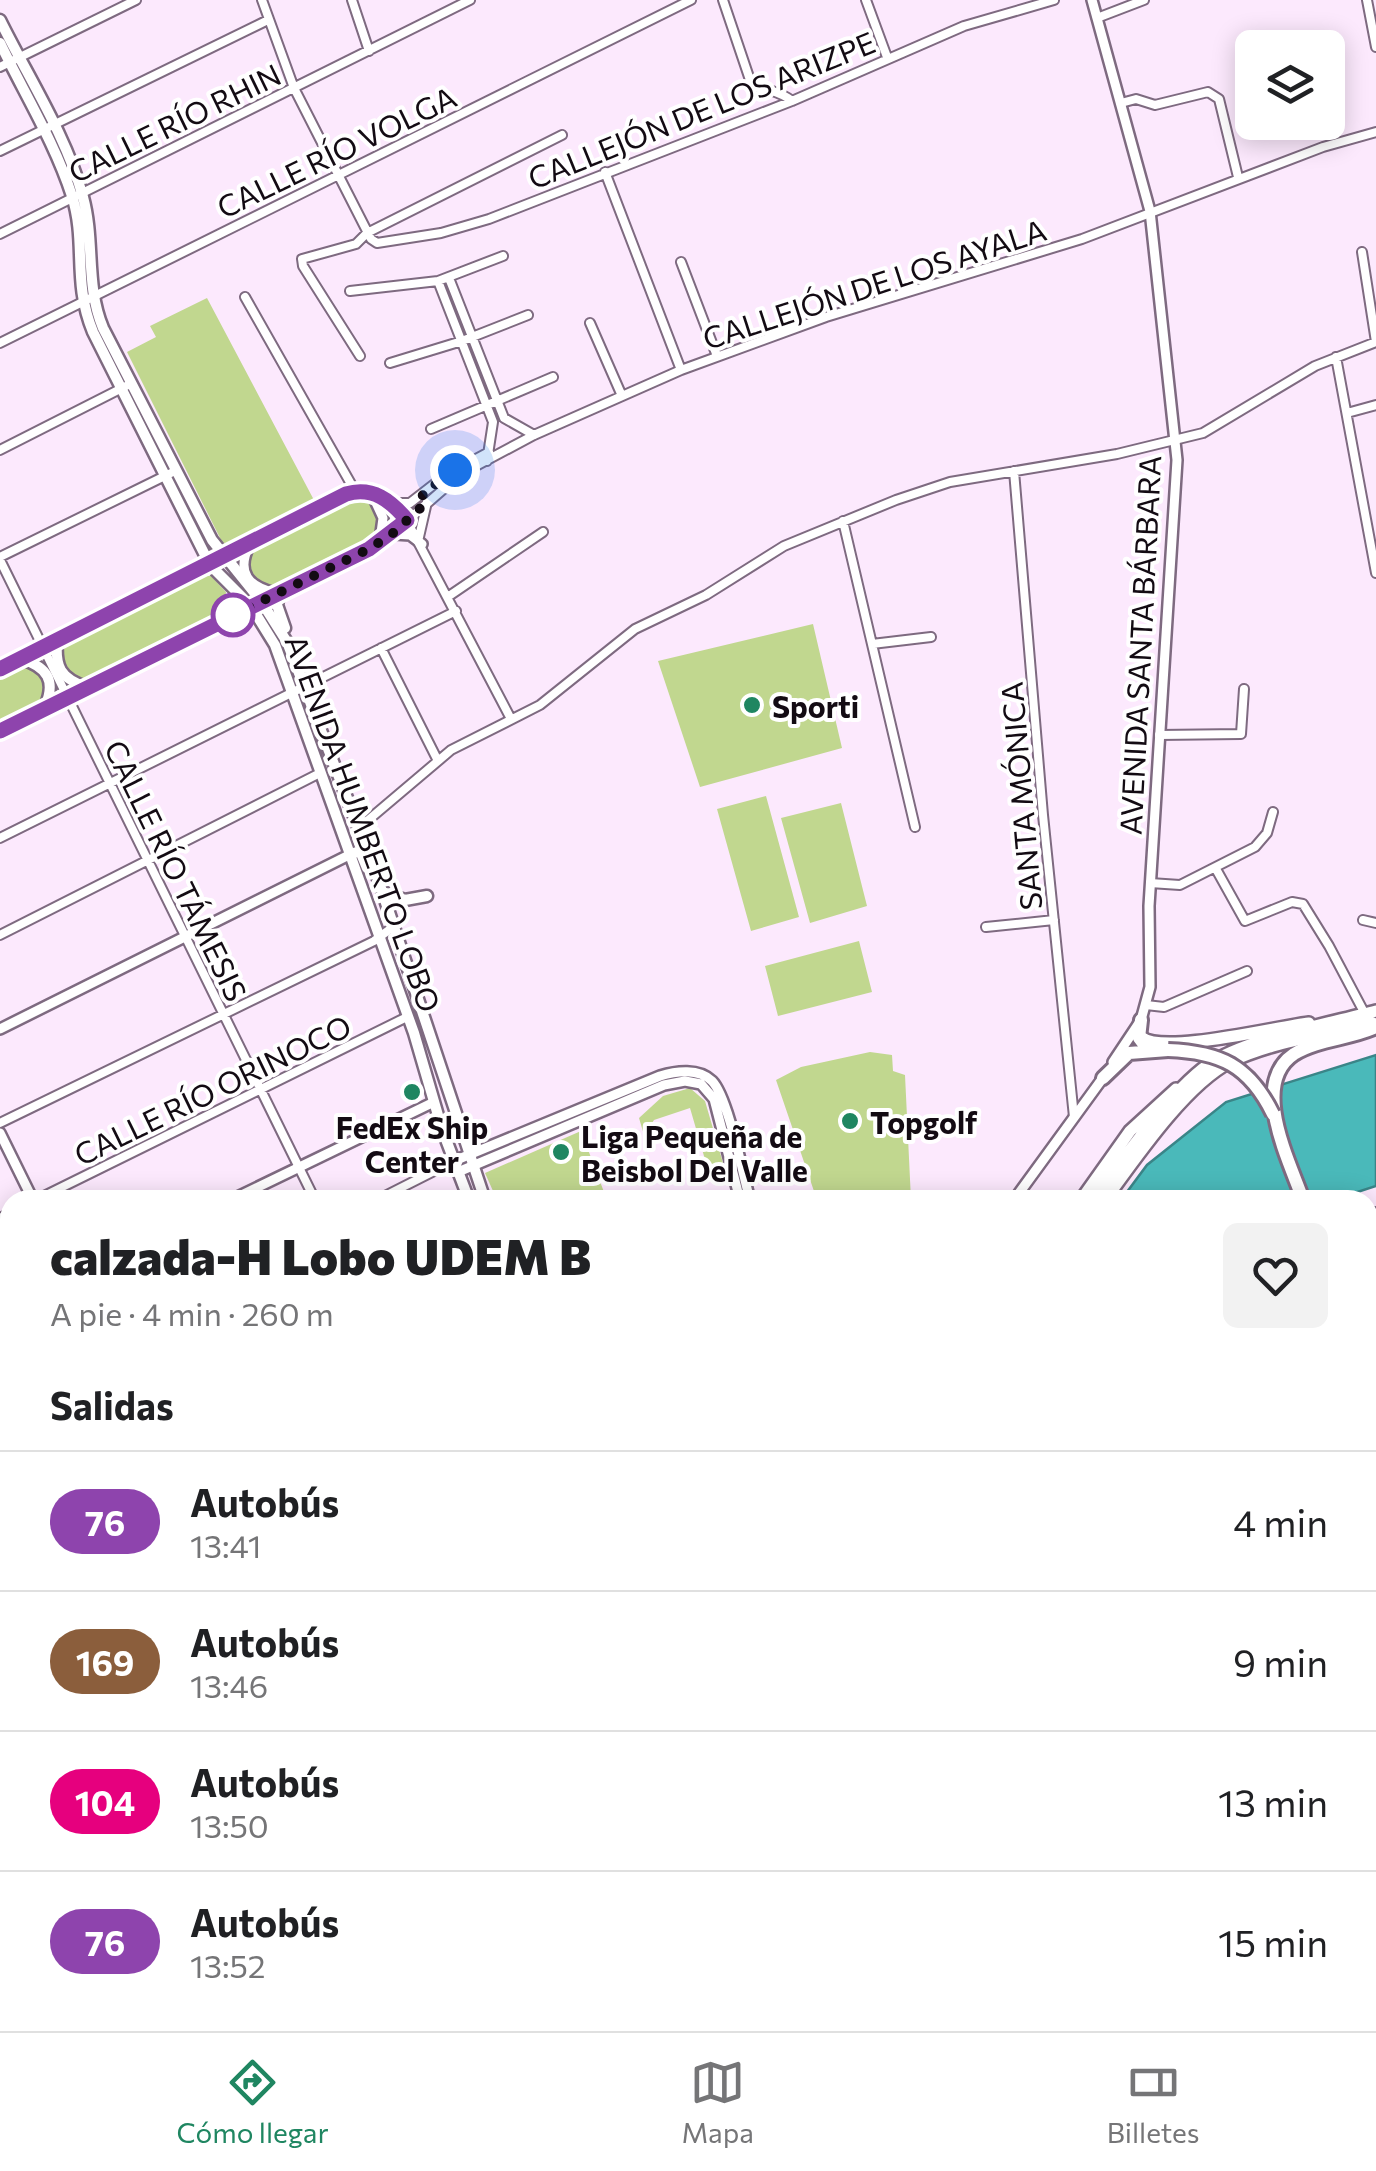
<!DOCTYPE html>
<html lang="es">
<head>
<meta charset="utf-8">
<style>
  body { margin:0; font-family:Commissioner,sans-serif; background:#f2f2f2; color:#202124; height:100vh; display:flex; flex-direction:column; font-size:38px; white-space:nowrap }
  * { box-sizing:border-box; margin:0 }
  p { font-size:32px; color:#757577 }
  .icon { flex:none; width:55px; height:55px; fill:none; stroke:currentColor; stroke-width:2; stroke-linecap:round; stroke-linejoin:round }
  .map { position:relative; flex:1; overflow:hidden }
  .panel { position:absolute; left:0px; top:1190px; width:1378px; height:842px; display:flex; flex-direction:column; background:#fff; border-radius:30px 30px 0 0; box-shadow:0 5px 25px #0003 }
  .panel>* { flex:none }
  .badge { padding:0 20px; border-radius:32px; font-size:35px; line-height:65px }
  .fabs { position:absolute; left:1235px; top:30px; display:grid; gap:20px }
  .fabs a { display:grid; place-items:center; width:110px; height:110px; border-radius:15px; background:#fff; box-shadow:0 5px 25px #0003; font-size:50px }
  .you { position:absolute; width:50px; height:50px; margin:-25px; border:8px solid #fff; border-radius:50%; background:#1a73e8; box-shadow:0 0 0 15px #1a73e833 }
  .map>.badge { position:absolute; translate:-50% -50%; box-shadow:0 0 0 5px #fff }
  h2 { padding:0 50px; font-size:38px; line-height:90px }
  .round { display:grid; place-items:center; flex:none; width:105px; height:105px; border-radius:15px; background:#f2f2f2 }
  .head { display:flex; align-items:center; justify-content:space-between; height:170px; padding:0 50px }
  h1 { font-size:48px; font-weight:800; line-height:75px }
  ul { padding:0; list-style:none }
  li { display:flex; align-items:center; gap:30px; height:140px; padding:0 50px; border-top:2px solid #e0e0e0 }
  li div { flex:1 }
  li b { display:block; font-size:38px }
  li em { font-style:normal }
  li .badge { min-width:110px; font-weight:700; text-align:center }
  .dock { display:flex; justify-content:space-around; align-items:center; height:140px; border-top:2px solid #e0e0e0; background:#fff; font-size:28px; color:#757577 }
  .dock a { display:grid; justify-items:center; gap:5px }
  .dock .on { color:#1f8661 }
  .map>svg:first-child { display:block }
  .green { fill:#c1d78f }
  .water { fill:#4ab9ba; stroke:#3a8588; stroke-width:2.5 }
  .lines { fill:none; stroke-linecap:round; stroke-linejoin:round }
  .minor-casing { stroke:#7e6a80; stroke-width:12 }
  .tertiary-casing { stroke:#7e6a80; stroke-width:14 }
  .secondary-casing { stroke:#7e6a80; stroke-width:15 }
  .primary-casing { stroke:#7e6a80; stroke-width:16 }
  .trunk-casing { stroke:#7e6a80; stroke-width:18 }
  .minor { stroke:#fff; stroke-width:8 }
  .tertiary { stroke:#fff; stroke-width:9 }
  .secondary { stroke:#fff; stroke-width:10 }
  .primary { stroke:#fff; stroke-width:11 }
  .trunk { stroke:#fff; stroke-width:12 }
  .rail { stroke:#382f39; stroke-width:2.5 }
  .secondary-bridge-casing { stroke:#7e6a80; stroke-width:15; stroke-linecap:butt }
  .trunk-bridge-casing { stroke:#7e6a80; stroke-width:18; stroke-linecap:butt }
  .secondary-bridge { stroke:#fff; stroke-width:10 }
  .trunk-bridge { stroke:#fff; stroke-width:12 }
  .line-casing { stroke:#fff; stroke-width:22 }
  .line { stroke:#8e44ad; stroke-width:15 }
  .walk { stroke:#130b13; stroke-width:10; stroke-dasharray:0 18 }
  .stop-dot { fill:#fff; stroke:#8e44ad; stroke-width:5 }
  .poi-dot { fill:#1f8661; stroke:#fff; stroke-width:4 }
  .labels { text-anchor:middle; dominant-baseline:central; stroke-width:8; stroke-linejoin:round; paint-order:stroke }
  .street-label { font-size:30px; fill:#130b13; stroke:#fff }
  .poi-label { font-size:30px; font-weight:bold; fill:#130b13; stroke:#fff; text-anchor:start }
</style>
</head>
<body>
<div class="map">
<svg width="1376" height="2031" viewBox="0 0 1376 2031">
  <rect width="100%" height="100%" fill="#fce9fd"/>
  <!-- green -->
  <path class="green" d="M207,298l108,204 -90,46 -98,-196 29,-15 -6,-11z
    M356,500h13c11,13 13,21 10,37l-102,51c-22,1 -39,-16 -23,-36z
    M198,576h13l15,16 -1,12 -7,11 -128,65 -15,1 -12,-8 -4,-28z
    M813,624l29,124 -142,39 -42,-126z
    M18,663l14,2 11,7 4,22 -7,10 -40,20v-52z
    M766,796l33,121 -48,14 -34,-122z
    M841,803l26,103 -57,17 -29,-105z
    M859,941l13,51 -94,24 -13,-50z
    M870,1052l22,3 1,16 12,4 6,125h-94l-41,-120 25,-13z
    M690,1088l15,13 21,72 -20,-10 -16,-55 -36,12 -10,15 -5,-17 24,-22z
    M581,1131l26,69h-110l-12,-27z"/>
  <!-- water -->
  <path class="water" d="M1376,1055v131l-43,14h-212l26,-35 79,-63z
    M44,2023v-1l185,1 -9,8h-184z"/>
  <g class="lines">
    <defs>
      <path id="minor" d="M262,0l32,88 77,151 6,4 64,-10 48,-14 303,-118 172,-75 90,-26
        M352,0l17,51
        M723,0l27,80c11,11 28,9 42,21
        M866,0l21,57
        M1367,0l9,47
        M1097,18l47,-18
        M0,67l136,-67
        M1121,103l15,-4 19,6 53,-13 11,7 19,78
        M0,151l268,-131
        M605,172l76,198
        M0,234l470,-234
        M681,262l36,94
        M449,278l55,140 30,17
        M438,281l55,141 -6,39
        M350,291l88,-10 65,-25
        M245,297l110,194
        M590,323l32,73
        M0,343l691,-343
        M360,356l-57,-90 -1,-7 54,-15 11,-11 195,-98
        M1336,357l40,216
        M390,363l72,-22 66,-26
        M1347,413l29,-8
        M431,429l122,-52
        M0,450l130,-66
        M1014,471l29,344 31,302
        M391,503h19l36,-28 43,-23
        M843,521l72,306
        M419,537l8,-35
        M0,557l175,-86
        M0,560l315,640
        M449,596l94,-64
        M872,644l59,-7
        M381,648l56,111
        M511,719l-104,-198 40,-35 27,-19 60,-32 147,-65 145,-53 256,-78 241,-92 53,-15
        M1159,735l82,-1 3,-45
        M360,827l91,-77 89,-45 95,-76 71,-34 78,-49 112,-46 54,-18 167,-28 86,-21 112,-67 61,-24 -14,-90
        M0,838l456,-227
        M1216,869l29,52 47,-19 11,2 26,42 36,68
        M1150,883l30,2 75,-38 12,-14 6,-21
        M1363,920l13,3
        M986,927l68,-7
        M0,935l320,-162
        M1146,1005l18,2 83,-36
        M0,1123l374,-182 19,-14
        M36,1200l371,-183
        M377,1200l77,-39
        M0,1218l10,-5
        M0,1386l10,-5
        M0,1459l10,-5
        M0,1519l10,-5
        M0,1584l10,-5
        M0,1777l10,-7
        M0,1885l10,-14
        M297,2022l10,9
        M457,2022l11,9"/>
      <path id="tertiary" d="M1092,0l58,211 27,249 -28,446 1,81 -9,33 -28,42
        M372,494l11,24 -3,22
        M394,534l16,1 12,9
        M249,546c-13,27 0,41 27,47
        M223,558l132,-67 25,5 27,25 -38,28 -108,52
        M0,1029l351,-175
        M0,1133l33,67
        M454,1161l206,-85c16,-5 39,-8 52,5 16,16 31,94 38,119
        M458,1172l206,-87 21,-4 16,3 13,15 26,101
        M231,1200l203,-98
        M1014,1200l91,-125
        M0,1313l10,-5
        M0,1703l10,20
        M1368,1717l8,-6
        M1368,1783l8,-6"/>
      <path id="secondary" d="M0,20c28,57 66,115 83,177 12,44 2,88 20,131l109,212 49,61 26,41 90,234 108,324
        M0,43c24,50 55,100 72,153 15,47 0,85 21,136l117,233 41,41 24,39 139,388 28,96 27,71
        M280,591l-3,14 8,23
        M57,640c-2,27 3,38 29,47
        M21,659c27,8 35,22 24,48
        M0,669l214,-106
        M0,731l254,-127
        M351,854l9,-3 7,17 9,7
        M383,892l22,8 22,-4
        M1368,1374l8,-2
        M1146,2022l3,9
        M1181,2022l1,9
        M652,2031l7,-9
        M705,2031l7,-9
        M1039,2031l5,-9
        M1049,2031l6,-9"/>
      <path id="primary" d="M1141,1037c23,18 134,-10 168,-14
        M1081,1200l49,-69 46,-42
        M1093,1200c29,-39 82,-116 121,-139 38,-23 117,-38 162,-50
        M1105,1200c30,-41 80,-115 125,-138 43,-21 97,-27 143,-39
        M1368,1363l8,-1
        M1368,1384l8,-2
        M0,2005l10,-13
        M6,2031l7,-9
        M662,2031l7,-9
        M680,2031l7,-9"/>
      <path id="trunk" d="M1141,1020l-2,18 9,12
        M1103,1078l26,-25 39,-3
        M1303,1200c-13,-38 -54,-116 -9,-146 24,-15 57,-15 82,-27
        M1368,1218l8,-3
        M1368,1233l8,-2
        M231,2031l8,-9
        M253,2031l9,-9"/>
    </defs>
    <!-- minor casing -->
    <use href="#minor" class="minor-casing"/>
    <!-- tertiary casing -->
    <use href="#tertiary" class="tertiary-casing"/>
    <!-- secondary casing -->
    <use href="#secondary" class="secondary-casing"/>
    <!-- primary casing -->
    <use href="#primary" class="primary-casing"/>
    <!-- trunk casing -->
    <use href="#trunk" class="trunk-casing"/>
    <!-- minor -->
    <use href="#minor" class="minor"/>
    <!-- tertiary -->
    <use href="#tertiary" class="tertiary"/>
    <!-- secondary -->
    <use href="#secondary" class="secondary"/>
    <!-- primary -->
    <use href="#primary" class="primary"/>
    <!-- trunk -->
    <use href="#trunk" class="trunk"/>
    <!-- rail -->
    <path class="rail" d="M1368,1398l8,-2
      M694,2031l7,-9"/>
    <defs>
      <path id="secondary-bridge" d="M1159,2022l3,9
        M1169,2022l3,9"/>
      <path id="trunk-bridge" d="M1168,1050c52,2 81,15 105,64"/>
    </defs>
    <!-- secondary-bridge casing -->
    <use href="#secondary-bridge" class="secondary-bridge-casing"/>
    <!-- trunk-bridge casing -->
    <use href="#trunk-bridge" class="trunk-bridge-casing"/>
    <!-- secondary-bridge -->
    <use href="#secondary-bridge" class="secondary-bridge"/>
    <!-- trunk-bridge -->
    <use href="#trunk-bridge" class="trunk-bridge"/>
  </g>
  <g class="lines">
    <defs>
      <path id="line" d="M0,669l346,-175c27,-8 45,7 61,26l-38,29 -369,182"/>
    </defs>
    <!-- line casing -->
    <use href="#line" class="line-casing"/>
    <!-- line -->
    <use href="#line" class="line"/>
    <!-- walk -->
    <path class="walk" d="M233,615l-8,4 144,-70 23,-15 35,-32 -5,-8 33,-24"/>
  </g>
  <!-- markers -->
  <circle class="stop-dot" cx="233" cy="615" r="20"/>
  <g class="poi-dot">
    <circle cx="752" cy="705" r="10"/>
    <circle cx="412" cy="1092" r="10"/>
    <circle cx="850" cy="1121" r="10"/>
    <circle cx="561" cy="1152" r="10"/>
  </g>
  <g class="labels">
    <!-- street labels -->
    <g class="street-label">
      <text transform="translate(701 109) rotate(-22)">CALLEJÓN DE LOS ARIZPE</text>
      <text transform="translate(174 122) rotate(-26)">CALLE RÍO RHIN</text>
      <text transform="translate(336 151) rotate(-26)">CALLE RÍO VOLGA</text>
      <text transform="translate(874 283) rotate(-18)">CALLEJÓN DE LOS AYALA</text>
      <text transform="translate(1139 645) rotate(-87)">AVENIDA SANTA BÁRBARA</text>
      <text transform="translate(1020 796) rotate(-95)">SANTA MÓNICA</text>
      <text transform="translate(364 823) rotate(70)">AVENIDA HUMBERTO LOBO</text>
      <text transform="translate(177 870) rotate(64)">CALLE RÍO TÁMESIS</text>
      <text transform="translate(212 1089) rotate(-26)">CALLE RÍO ORINOCO</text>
    </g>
    <!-- poi labels -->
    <g class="poi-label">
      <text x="772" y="705">Sporti</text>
      <text x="870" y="1121">Topgolf</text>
      <text x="412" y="1126" text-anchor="middle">FedEx Ship<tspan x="412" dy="34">Center</tspan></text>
      <text x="581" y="1135">Liga Pequeña de<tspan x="581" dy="34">Beisbol Del Valle</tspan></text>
    </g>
  </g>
</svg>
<div class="fabs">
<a><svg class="icon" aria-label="layers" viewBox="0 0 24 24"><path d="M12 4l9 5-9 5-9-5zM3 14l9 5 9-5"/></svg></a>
</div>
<div class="you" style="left:455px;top:470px"></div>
<section class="panel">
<div class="head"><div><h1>calzada-H Lobo UDEM B</h1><p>A pie · 4 min · 260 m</p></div><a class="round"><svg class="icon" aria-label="heart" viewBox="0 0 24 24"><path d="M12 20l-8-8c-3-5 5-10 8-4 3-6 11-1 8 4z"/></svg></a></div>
<h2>Salidas</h2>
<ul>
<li><span class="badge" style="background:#8e44ad;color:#fff">76</span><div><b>Autobús</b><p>13:41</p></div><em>4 min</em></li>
<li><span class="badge" style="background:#8b5e3c;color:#fff">169</span><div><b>Autobús</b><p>13:46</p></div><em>9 min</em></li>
<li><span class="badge" style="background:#e6007e;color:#fff">104</span><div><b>Autobús</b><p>13:50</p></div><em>13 min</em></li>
<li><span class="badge" style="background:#8e44ad;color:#fff">76</span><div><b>Autobús</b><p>13:52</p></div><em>15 min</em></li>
</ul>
</section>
</div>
<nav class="dock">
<a class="on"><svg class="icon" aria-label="directions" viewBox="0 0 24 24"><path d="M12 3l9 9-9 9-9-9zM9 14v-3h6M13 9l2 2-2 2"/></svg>Cómo llegar</a>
<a><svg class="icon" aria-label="map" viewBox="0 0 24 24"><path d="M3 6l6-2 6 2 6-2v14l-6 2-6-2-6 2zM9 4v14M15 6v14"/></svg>Mapa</a>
<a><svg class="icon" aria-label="tickets" viewBox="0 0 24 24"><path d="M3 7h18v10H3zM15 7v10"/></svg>Billetes</a>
</nav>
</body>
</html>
